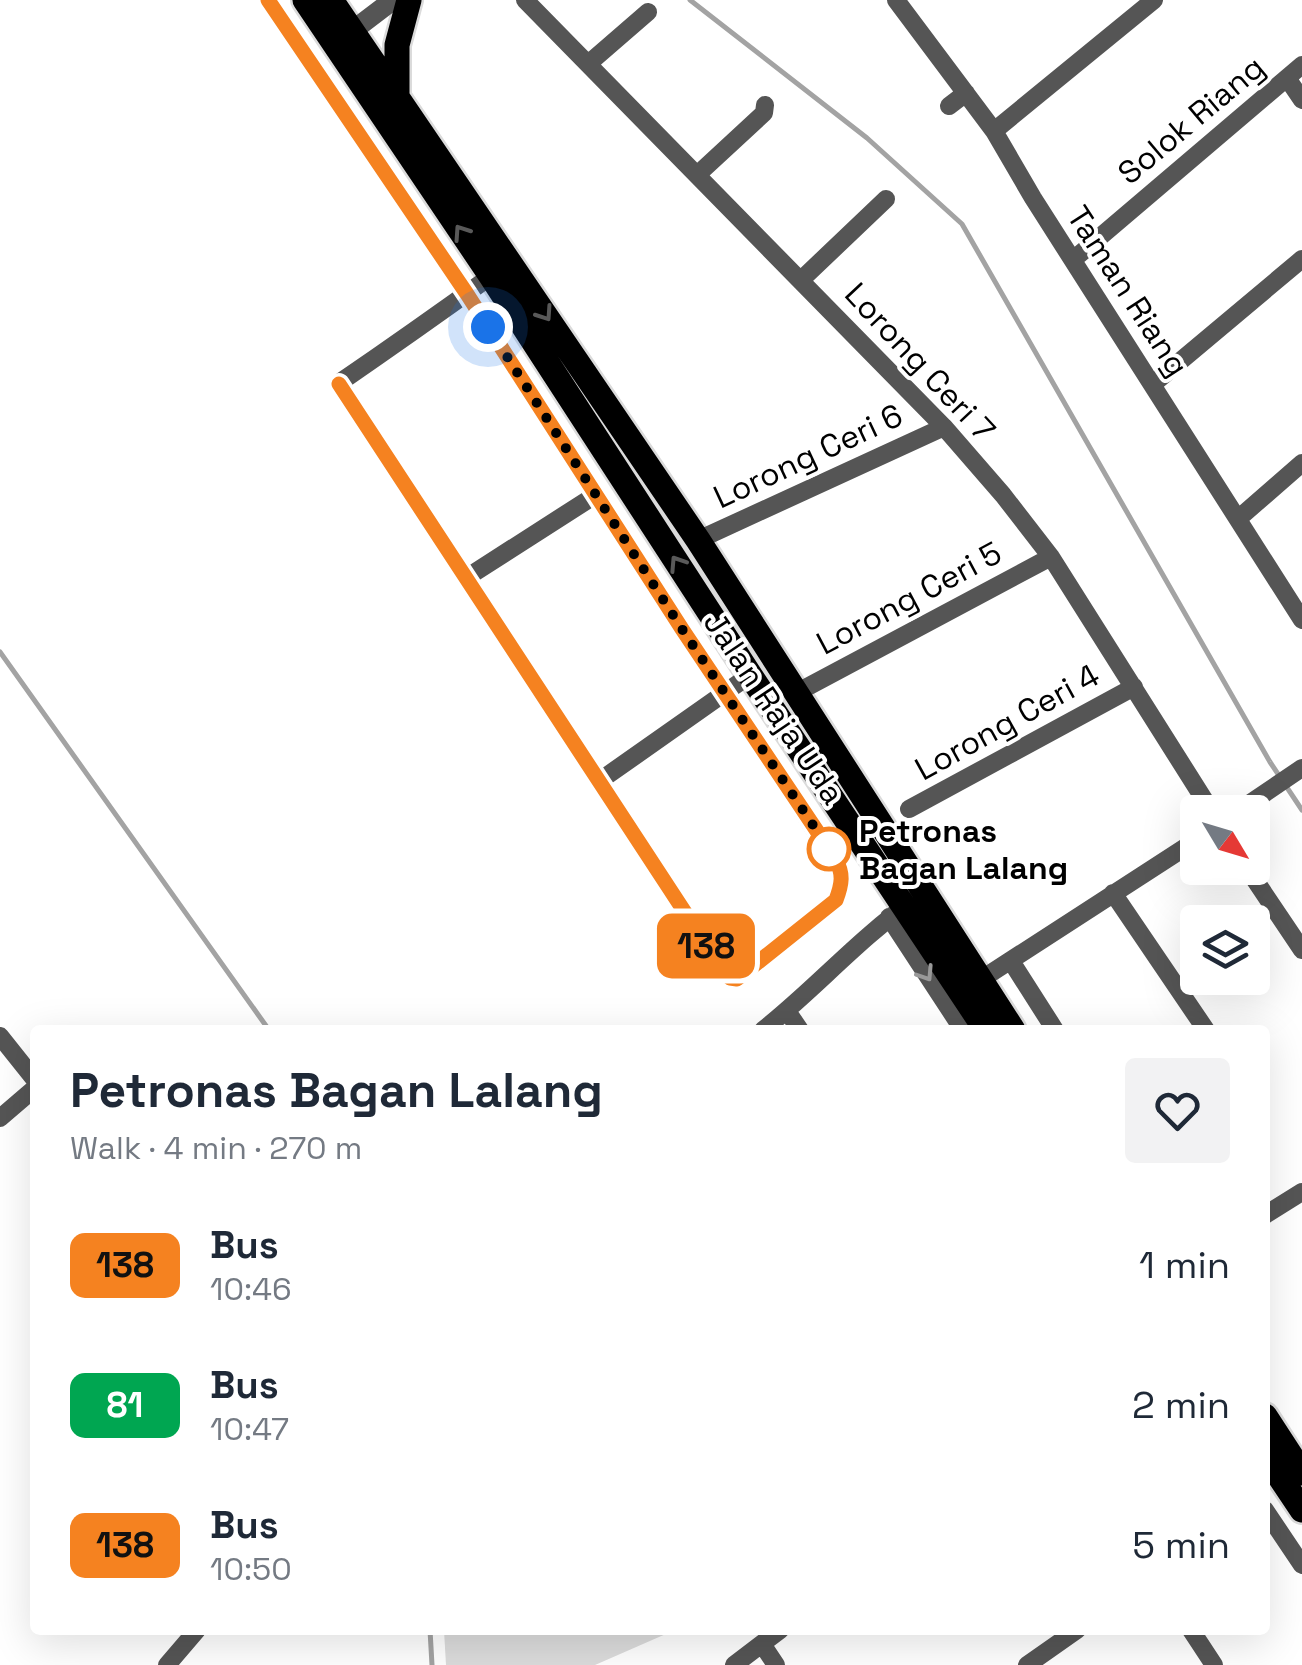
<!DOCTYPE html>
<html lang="en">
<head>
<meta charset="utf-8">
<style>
  body { margin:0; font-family:"Space Grotesk",sans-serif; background:#f2f2f3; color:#1f2937; height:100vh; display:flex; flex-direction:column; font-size:38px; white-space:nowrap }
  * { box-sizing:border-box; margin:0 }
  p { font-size:32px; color:#747a83 }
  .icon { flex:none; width:55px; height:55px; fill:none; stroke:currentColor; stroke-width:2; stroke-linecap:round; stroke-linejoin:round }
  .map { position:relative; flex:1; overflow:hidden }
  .side { position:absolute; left:30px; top:1025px; width:1240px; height:610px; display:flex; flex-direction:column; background:#fff; border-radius:10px; box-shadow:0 10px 40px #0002 }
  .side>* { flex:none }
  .badge { padding:0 20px; border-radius:15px; font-size:35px; line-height:65px }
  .needle { width:65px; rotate:128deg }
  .fabs { position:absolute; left:1180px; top:795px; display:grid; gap:20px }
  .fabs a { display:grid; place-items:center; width:90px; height:90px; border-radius:10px; background:#fff; box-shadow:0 10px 40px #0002; font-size:50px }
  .you { position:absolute; width:50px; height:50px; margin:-25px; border:8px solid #fff; border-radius:50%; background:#1a73e8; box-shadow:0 0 0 15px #1a73e833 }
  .map>.badge { position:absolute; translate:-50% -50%; box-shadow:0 0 0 5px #fff }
  .round { display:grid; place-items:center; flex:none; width:105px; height:105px; border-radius:10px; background:#f2f2f3 }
  .headline { display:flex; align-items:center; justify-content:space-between; height:170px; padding:0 40px }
  h1 { font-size:48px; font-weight:700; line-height:75px }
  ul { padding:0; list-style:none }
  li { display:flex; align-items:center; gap:30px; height:140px; padding:0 40px }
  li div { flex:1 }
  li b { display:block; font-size:38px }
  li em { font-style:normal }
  li .badge { min-width:110px; font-weight:700; text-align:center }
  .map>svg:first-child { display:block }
  .green { fill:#dcdcdc }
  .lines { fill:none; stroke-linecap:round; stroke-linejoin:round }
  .stream { stroke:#a3a3a3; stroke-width:5 }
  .primary-casing { stroke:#dbdbdb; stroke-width:30 }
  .minor { stroke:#555; stroke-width:18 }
  .tertiary { stroke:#555; stroke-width:20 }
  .primary { stroke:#000; stroke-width:25 }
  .oneway { stroke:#595959 }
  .oneway2 { stroke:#999 }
  .line-casing { stroke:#fff; stroke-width:22 }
  .line { stroke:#f58220; stroke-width:15 }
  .walk { stroke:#000; stroke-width:10; stroke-dasharray:0 18 }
  .stop-dot { fill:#fff; stroke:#f58220; stroke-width:5 }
  .labels { text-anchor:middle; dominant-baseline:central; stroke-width:8; stroke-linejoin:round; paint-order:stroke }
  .street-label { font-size:32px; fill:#000; stroke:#fff }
  .stop-label { font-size:32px; font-weight:bold; fill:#000; stroke:#fff; text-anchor:start }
</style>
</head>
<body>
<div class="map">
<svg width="1302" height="1665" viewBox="0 0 1302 1665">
  <rect width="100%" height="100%" fill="#fff"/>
  <!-- green -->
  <path class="green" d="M444,1630h231l-80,35h-149z"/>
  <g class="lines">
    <!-- stream -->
    <path class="stream" d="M690,0l177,138 95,86 308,538 32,48
      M0,652l269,378
      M430,1630l2,35"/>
    <defs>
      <path id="primary" d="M305,0l186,276 259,399 236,355
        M331,0l367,540 315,490
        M397,95v-50l12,-45
        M1265,1416l37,57
        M1265,1455l37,55"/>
    </defs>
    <!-- primary casing -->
    <use href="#primary" class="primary-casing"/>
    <!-- minor -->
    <path class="minor" d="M269,0l198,294 215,335 159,241 1,14 -6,16 -99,79 -7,-1 -6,-6 -385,-589c51,-35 102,-71 152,-107
      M525,0l419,427 59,68 48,62 161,255
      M896,0l98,131 39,67 269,422
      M588,64l60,-52
      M1287,78l15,22
      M949,106l17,-13
      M994,131l160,-131
      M697,175l67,-62 1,-8
      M1074,259l228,-194
      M801,280l85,-81
      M1153,384l149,-125
      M1239,518l63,-55
      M698,540l246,-113
      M466,578l131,-84
      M796,693l255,-136
      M598,782l152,-107
      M909,809l225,-122
      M1237,812l65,-44
      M1247,868l55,82
      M1113,893l93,137
      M889,917l74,113
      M1011,961l44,69
      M971,986l227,-147
      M787,1011l13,19
      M763,1030c52,-41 96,-92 151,-130
      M0,1036l35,44
      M0,1118l35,-30
      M1265,1215l37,-23
      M1265,1510l37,55
      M1191,1630l23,35
      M762,1644l14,21
      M167,1665l30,-35
      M734,1665l46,-35
      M1027,1665l50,-35"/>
    <!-- tertiary -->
    <path class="tertiary" d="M343,38l50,-38"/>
    <!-- primary -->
    <use href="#primary" class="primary"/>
  </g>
  <!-- one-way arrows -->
  <defs><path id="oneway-chevron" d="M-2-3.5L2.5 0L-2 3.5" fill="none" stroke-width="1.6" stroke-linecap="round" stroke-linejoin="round" transform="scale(2.5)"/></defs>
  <g class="oneway">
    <use href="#oneway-chevron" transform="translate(461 232) rotate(-124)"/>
    <use href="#oneway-chevron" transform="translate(545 314) rotate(56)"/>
    <use href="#oneway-chevron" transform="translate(677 563) rotate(-123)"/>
  </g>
  <use class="oneway2" href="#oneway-chevron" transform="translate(926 974) rotate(57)"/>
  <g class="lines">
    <defs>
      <path id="line" d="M268,0l199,294 215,335 153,229c9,16 7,26 1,42l-99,79 -7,-1 -6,-6 -385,-588"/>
    </defs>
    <!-- line casing -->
    <use href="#line" class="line-casing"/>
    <!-- line -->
    <use href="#line" class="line"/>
    <!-- walk -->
    <path class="walk" d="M488,327l194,302 153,229 -6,-9"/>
  </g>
  <!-- markers -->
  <circle class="stop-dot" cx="829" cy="849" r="20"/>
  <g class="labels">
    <!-- street labels -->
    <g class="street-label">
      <text transform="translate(1191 120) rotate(-40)">Solok Riang</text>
      <text transform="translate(1128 291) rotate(57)">Taman Riang</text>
      <text transform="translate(920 362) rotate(47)">Lorong Ceri 7</text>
      <text transform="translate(808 456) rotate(-25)">Lorong Ceri 6</text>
      <text transform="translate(909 598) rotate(-28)">Lorong Ceri 5</text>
      <text transform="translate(774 708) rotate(56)">Jalan Raja Uda</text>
      <text transform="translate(1007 722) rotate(-29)">Lorong Ceri 4</text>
    </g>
    <!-- stop labels -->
    <g class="stop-label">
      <text x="859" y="831">Petronas<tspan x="859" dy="37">Bagan Lalang</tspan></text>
    </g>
  </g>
</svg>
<div class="fabs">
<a><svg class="needle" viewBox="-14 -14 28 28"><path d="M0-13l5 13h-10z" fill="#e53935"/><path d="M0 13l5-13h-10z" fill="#747a83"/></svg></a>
<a><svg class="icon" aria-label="layers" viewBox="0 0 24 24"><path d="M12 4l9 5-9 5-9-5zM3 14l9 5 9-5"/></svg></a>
</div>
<div class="you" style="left:488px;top:327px"></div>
<b class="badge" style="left:706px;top:946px;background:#f58220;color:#111">138</b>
<section class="side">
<div class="headline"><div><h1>Petronas Bagan Lalang</h1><p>Walk · 4 min · 270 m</p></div><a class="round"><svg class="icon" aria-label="heart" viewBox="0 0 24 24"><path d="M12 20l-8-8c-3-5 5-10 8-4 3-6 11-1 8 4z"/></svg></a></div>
<ul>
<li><span class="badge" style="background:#f58220;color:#111">138</span><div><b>Bus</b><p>10:46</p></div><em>1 min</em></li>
<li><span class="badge" style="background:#00a651;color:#fff">81</span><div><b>Bus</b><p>10:47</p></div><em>2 min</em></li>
<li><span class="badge" style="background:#f58220;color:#111">138</span><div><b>Bus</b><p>10:50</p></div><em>5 min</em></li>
</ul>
</section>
</div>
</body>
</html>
